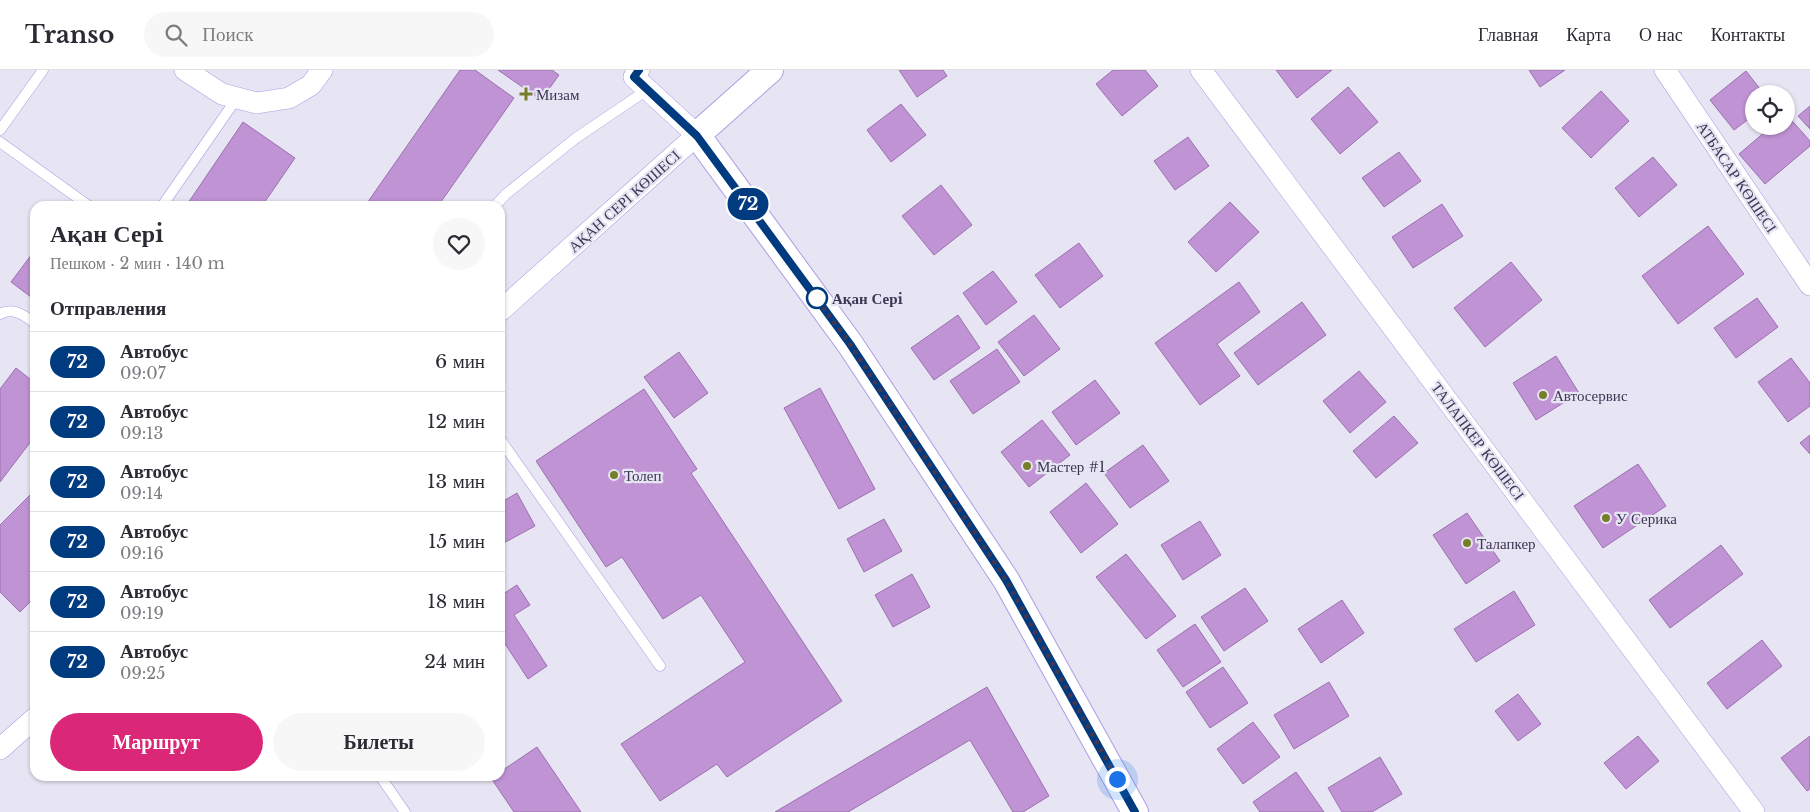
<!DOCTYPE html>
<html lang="ru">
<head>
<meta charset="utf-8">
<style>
  body { margin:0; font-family:"Libre Baskerville",serif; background:#f7f7f7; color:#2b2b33; height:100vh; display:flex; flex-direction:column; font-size:19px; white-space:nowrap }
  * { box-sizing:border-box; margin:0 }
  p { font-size:16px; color:#7c7c81 }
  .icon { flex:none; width:28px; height:28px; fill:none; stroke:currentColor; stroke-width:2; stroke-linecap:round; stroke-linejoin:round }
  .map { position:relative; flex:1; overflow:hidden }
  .drawer { position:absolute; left:30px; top:131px; width:475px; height:580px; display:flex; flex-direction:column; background:#fff; border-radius:15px; box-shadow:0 1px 4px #0004 }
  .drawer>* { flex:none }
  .badge { padding:0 10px; border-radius:16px; font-size:18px; line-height:32px }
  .controls { position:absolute; left:1745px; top:15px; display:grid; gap:10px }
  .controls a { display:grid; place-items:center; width:50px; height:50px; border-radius:50%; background:#fff; box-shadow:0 1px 4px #0004; font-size:25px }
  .you { position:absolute; width:25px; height:25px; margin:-12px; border:4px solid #fff; border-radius:50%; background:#1a73e8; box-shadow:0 0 0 8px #1a73e833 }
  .map>.badge { position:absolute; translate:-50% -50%; box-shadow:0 0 0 2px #fff }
  h2 { padding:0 20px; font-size:19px; line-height:45px }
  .round { display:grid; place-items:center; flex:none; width:52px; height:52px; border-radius:26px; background:#f7f7f7 }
  .overview { display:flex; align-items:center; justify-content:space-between; height:85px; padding:0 20px }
  h1 { font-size:24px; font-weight:800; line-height:38px }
  .primary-button { display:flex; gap:10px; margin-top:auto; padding:10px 20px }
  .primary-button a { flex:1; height:58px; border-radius:30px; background:#db2777; color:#fff; font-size:20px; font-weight:800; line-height:58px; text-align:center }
  .primary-button a+a { background:#f7f7f7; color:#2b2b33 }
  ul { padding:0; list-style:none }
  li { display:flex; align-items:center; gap:15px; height:60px; padding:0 20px; border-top:1px solid #e1e1e2 }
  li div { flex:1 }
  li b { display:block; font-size:19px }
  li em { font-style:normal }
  li .badge { min-width:55px; font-weight:700; text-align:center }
  header { display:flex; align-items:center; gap:30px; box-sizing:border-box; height:70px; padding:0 25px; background:#fff; border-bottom:1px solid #e1e1e2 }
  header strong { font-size:24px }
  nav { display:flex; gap:28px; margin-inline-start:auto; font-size:18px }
  .search { width:350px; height:45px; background:#f7f7f7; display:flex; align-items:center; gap:12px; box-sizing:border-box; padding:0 18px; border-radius:28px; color:#7c7c81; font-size:19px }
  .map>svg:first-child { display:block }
  .building { fill:#bf93d4; stroke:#9b71af }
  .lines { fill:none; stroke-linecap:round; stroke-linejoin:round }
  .service-casing { stroke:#ae9ce4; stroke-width:11 }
  .minor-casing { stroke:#ae9ce4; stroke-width:22 }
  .tertiary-casing { stroke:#ae9ce4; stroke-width:28 }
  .service { stroke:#fff; stroke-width:10 }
  .minor { stroke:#fff; stroke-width:21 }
  .tertiary { stroke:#fff; stroke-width:26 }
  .line-casing { stroke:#fff; stroke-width:11 }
  .line { stroke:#003b80; stroke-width:8 }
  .walk { stroke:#3d3654; stroke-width:5; stroke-dasharray:0 9 }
  .poi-dot { fill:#767e2a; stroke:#e7e4f3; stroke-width:2 }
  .stop-dot { fill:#fff; stroke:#003b80; stroke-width:2.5 }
  .labels { text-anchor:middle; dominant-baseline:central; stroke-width:4.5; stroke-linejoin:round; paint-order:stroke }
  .poi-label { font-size:15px; fill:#3d3654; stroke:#e7e4f3; text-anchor:start }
  .street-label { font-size:15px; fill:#3d3654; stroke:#e7e4f3 }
  .stop-label { font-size:15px; font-weight:bold; fill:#3d3654; stroke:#e7e4f3; text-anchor:start }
</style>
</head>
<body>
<header>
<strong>Transo</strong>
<div class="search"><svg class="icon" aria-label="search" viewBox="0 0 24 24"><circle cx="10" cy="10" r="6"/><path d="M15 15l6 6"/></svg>Поиск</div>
<nav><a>Главная</a><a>Карта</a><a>О нас</a><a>Контакты</a></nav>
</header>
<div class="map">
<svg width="1810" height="742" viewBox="0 0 1810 742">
  <rect width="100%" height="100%" fill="#e7e4f3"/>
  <!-- building -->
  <path class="building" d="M460,0h15l39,28 -76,108h-73z
    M498,0h54l7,5 -18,25z
    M899,0h44l4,6 -30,21z
    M1113,0h32l13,16 -36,30 -26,-32z
    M1276,0h56l-35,28z
    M1529,0h36l-25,17z
    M1746,1l18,23h-10v21l-20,15 -24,-30z
    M1348,17l30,35 -38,32 -29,-35z
    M1601,21l28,30 -38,37 -29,-30z
    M901,34l25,31 -35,27 -24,-32z
    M1810,36v23l-12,-13z
    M1786,44l24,27v5l-45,38 -26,-30 33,-28h14z
    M243,52l52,36 -33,48h-76z
    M1188,67l21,29 -34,24 -21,-29z
    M1399,82l22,29 -37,26 -22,-29z
    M1653,87l24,28 -38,32 -24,-29z
    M941,115l31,40 -38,30 -32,-39z
    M1230,132l29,30 -43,40 -28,-30z
    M1442,134l21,32 -50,32 -21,-31z
    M1708,156l36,48 -66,50 -36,-48z
    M1079,173l24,33 -43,32 -25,-33z
    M35,180v50l-24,-18z
    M1511,192l31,38 -57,47 -31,-39z
    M993,201l24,31 -31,23 -23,-32z
    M1239,212l21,30 -43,32 23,32 -40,29 -45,-62z
    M1757,228l21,29 -42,31 -22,-30z
    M1302,232l24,33 -68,50 -24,-32z
    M958,245l22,33 -46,32 -23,-32z
    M1034,245l26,34 -36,27 -26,-34z
    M997,279l23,33 -47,32 -23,-33z
    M679,282l29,41 -34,25 -30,-41z
    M1556,286l23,37 -43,27 -23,-37z
    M1791,288l19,25v23l-22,16 -30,-40z
    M16,298l19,15v53l-35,46v-93z
    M1359,301l27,31 -36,31 -27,-32z
    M1095,310l25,33 -44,32 -24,-33z
    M820,318l55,101 -36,20 -55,-101z
    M644,319l53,80 -6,4 151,228 -115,76 -10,-13 -57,37 -39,-57 124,-82 -44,-67 -38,24 -41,-62 -16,10 -70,-106z
    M1394,346l24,27 -42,35 -23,-27z
    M1042,350l28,35 -41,32 -28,-35z
    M1810,365v19l-10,-11z
    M1143,375l26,36 -39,27 -26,-35z
    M1638,394l28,42 -63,42 -29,-42z
    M1086,413l32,41 -37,29 -31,-41z
    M35,420v107l-15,15 -20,-20v-67z
    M517,423l18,33 -35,19v-42z
    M1467,443l33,48 -34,23 -33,-49z
    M884,449l18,32 -38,21 -17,-33z
    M1200,451l21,34 -38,25 -22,-35z
    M1721,475l22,29 -73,54 -21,-28z
    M1126,484l50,62 -30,23 -50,-62z
    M912,504l18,33 -37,20 -18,-32z
    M517,515l13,20 -16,10 33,51 -19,13 -28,-43v-40z
    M1245,518l23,33 -44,30 -23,-34z
    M1514,521l21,34 -59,37 -22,-33z
    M1342,530l22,33 -43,30 -23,-34z
    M1195,554l26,38 -38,25 -26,-37z
    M1762,570l20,26 -55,43 -20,-26z
    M1223,597l25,36 -38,25 -24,-36z
    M1329,612l20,34 -55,33 -20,-34z
    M987,617l62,109 -26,16h-10l-43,-72 -122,72h-73z
    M1518,624l23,30 -23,17 -23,-30z
    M1253,652l27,35 -37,27 -26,-35z
    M1638,666l21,25 -33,28 -22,-26z
    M1810,666v53l-3,2 -26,-33z
    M537,677l44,65h-67l-23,-34 3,-2h6v-4z
    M1380,687l22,37 -30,18h-30l-14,-24z
    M1296,702l28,40h-64l-7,-10z"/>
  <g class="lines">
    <defs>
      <path id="service" d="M0,60l43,-60
        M0,72l89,64
        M162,136l75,-108
        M495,136l11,-12 70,-56 71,-48
        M0,244c14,-7 23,1 35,9
        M500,369l160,227
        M380,706l25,36"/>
      <path id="minor" d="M185,0l37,24 35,9 32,-5 22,-13 11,-15
        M1201,0l553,742
        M1665,0l145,215
        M500,241l197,-176 -63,-58 5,-7
        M0,679l35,-31"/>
      <path id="tertiary" d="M770,0l-73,65 153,209 156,236 129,232"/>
    </defs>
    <!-- service casing -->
    <use href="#service" class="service-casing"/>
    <!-- minor casing -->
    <use href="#minor" class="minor-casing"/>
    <!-- tertiary casing -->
    <use href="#tertiary" class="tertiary-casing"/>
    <!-- service -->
    <use href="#service" class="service"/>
    <!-- minor -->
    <use href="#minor" class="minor"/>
    <!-- tertiary -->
    <use href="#tertiary" class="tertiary"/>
  </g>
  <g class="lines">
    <defs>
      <path id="line" d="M639,0l-5,7 63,59 153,208 156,236 129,232"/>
    </defs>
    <!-- line casing -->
    <use href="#line" class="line-casing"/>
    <!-- line -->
    <use href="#line" class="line"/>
    <!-- walk -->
    <path class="walk" d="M817,228l-2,-2 35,48 156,236 111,199"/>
  </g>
  <!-- markers -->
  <g class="poi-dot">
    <path d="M523.5 16.5h5v5h5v5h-5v5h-5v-5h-5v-5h5z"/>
    <circle cx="1543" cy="325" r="5"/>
    <circle cx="1027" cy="396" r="5"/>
    <circle cx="614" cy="405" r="5"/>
    <circle cx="1606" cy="448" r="5"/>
    <circle cx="1467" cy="473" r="5"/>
  </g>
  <circle class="stop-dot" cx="817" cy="228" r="10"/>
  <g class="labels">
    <!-- poi labels -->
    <g class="poi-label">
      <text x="536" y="24">Мизам</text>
      <text x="1553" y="325">Автосервис</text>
      <text x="1037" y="396">Мастер #1</text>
      <text x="624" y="405">Толеп</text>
      <text x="1616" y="448">У Серика</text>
      <text x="1477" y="473">Талапкер</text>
    </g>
    <!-- street labels -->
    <g class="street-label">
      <text transform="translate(1737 107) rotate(56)">АТБАСАР КӨШЕСІ</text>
      <text transform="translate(624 131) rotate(-42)">АҚАН СЕРІ КӨШЕСІ</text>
      <text transform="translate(1478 371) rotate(53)">ТАЛАПКЕР КӨШЕСІ</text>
    </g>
    <!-- stop labels -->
    <g class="stop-label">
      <text x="832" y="228">Ақан Серi</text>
    </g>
  </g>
</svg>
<div class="controls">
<a><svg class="icon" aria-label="locate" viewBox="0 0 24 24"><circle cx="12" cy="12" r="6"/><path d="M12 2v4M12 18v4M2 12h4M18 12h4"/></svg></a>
</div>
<div class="you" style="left:1117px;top:709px"></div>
<b class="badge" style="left:748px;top:134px;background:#003b80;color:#fff">72</b>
<section class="drawer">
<div class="overview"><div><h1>Ақан Серi</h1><p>Пешком · 2 мин · 140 m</p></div><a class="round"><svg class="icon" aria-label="heart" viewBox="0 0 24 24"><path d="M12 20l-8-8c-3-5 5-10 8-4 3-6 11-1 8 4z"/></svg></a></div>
<h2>Отправления</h2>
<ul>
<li><span class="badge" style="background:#003b80;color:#fff">72</span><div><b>Автобус</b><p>09:07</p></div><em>6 мин</em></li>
<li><span class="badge" style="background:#003b80;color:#fff">72</span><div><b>Автобус</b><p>09:13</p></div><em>12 мин</em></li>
<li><span class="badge" style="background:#003b80;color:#fff">72</span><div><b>Автобус</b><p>09:14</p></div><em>13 мин</em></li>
<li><span class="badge" style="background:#003b80;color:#fff">72</span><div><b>Автобус</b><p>09:16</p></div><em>15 мин</em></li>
<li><span class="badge" style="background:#003b80;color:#fff">72</span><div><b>Автобус</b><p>09:19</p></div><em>18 мин</em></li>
<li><span class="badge" style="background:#003b80;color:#fff">72</span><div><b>Автобус</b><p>09:25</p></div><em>24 мин</em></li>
</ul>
<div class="primary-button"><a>Маршрут</a><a>Билеты</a></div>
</section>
</div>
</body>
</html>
